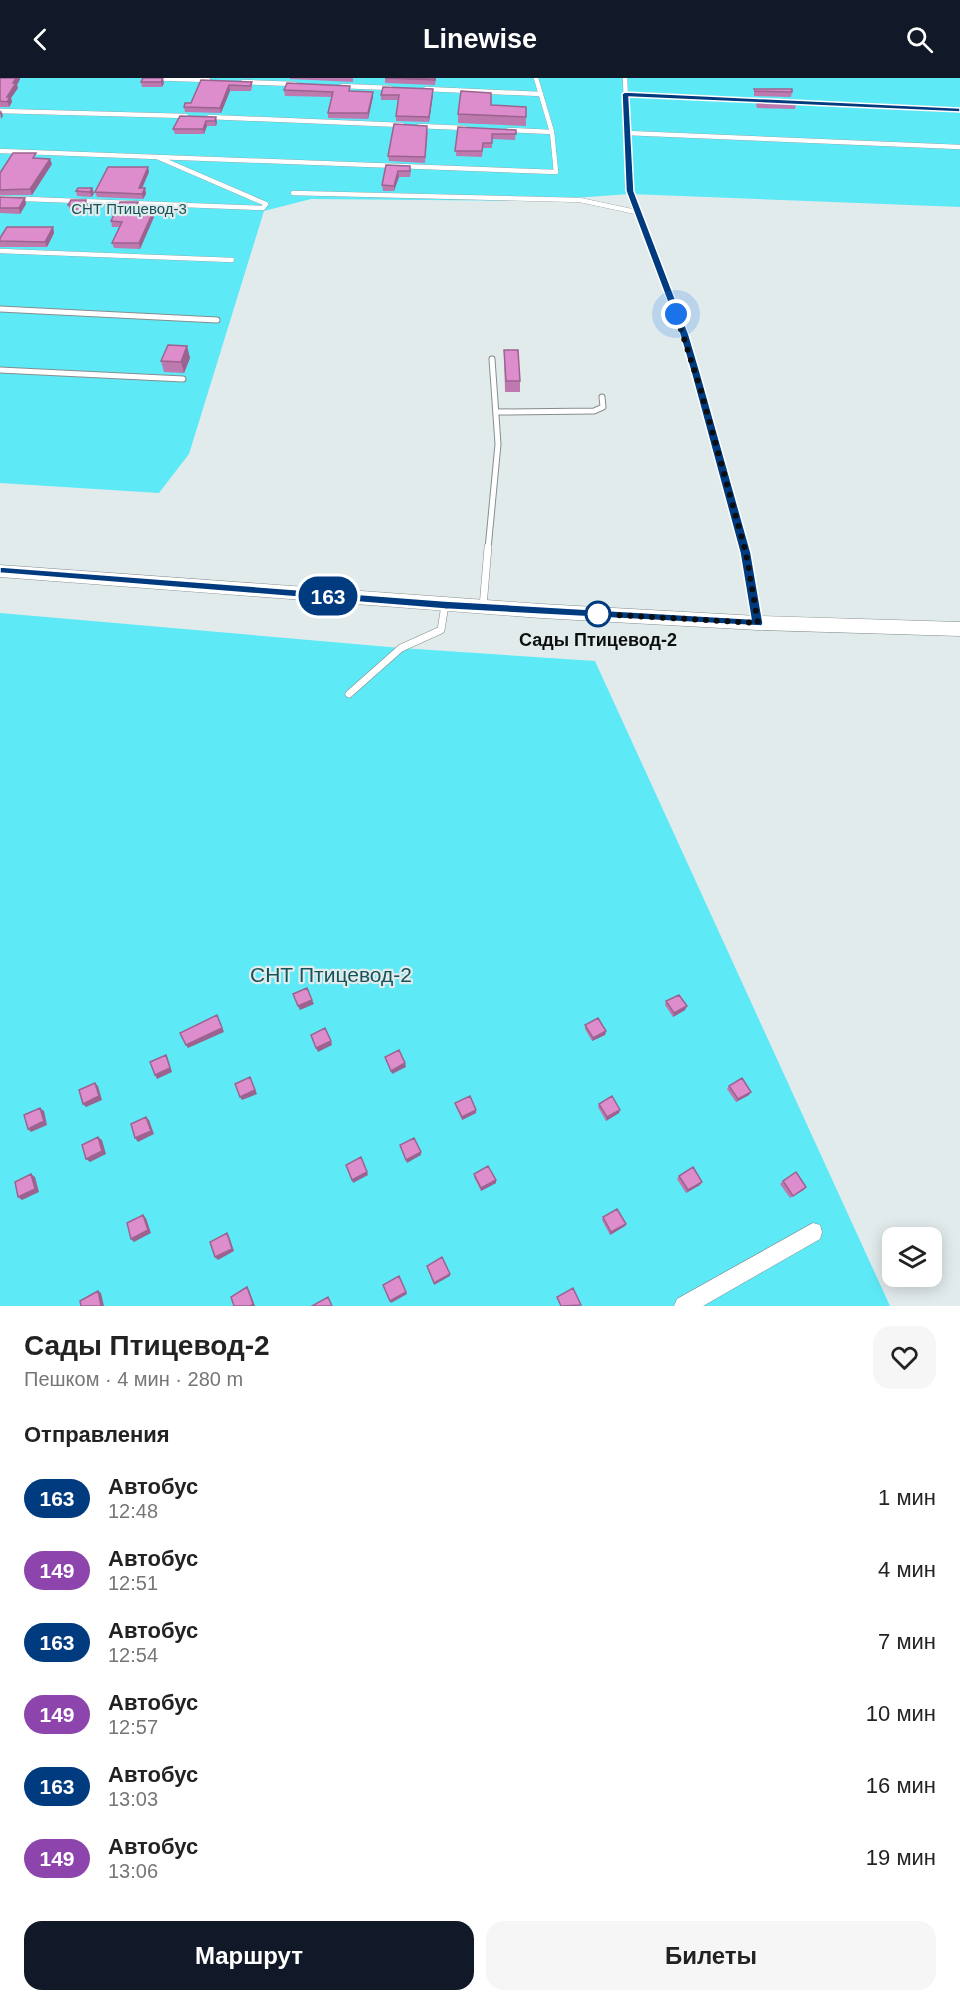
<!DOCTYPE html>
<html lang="ru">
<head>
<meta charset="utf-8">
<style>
  body { margin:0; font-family:Helvetica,sans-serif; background:#f6f6f6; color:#222; height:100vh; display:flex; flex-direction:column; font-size:22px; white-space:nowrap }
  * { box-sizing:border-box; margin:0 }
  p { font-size:20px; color:#767676 }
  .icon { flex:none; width:33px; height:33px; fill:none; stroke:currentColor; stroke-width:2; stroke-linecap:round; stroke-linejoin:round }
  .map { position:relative; height:1228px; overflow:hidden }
  .sheet { display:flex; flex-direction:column; background:#fff; flex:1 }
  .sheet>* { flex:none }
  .badge { padding:0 12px; border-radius:20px; font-size:21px; line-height:39px }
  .buttons { position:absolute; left:882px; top:1149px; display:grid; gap:12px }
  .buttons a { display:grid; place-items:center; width:60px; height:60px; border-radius:12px; background:#fff; box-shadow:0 3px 15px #0003; font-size:30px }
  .you { position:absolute; width:30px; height:30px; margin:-15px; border:4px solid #fff; border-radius:50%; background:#1a73e8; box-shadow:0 0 0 9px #1a73e833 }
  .map>.badge { position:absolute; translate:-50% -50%; box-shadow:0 0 0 3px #fff }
  h2 { padding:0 24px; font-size:22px; line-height:54px }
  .round { display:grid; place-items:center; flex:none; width:63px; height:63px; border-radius:18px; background:#f6f6f6 }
  .head { display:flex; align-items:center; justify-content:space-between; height:102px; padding:0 24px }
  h1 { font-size:28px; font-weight:600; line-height:45px }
  .button { display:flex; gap:12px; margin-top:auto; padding:12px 24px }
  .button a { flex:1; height:69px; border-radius:18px; background:#111827; color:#fff; font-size:24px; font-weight:600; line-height:69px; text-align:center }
  .button a+a { background:#f6f6f6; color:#222 }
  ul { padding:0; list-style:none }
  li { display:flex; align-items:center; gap:18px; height:72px; padding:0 24px }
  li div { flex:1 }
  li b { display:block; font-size:22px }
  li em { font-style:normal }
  li .badge { min-width:66px; font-weight:700; text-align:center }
  header { display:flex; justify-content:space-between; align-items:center; height:78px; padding:0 24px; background:#111827; color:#fff; font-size:27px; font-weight:600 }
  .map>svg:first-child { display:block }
  .green { fill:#5ee9f7 }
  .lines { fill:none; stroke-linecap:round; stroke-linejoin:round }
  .service-far2-casing { stroke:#858d8e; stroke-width:5 }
  .service-far1-casing { stroke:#858d8e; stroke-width:7 }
  .service-casing { stroke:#858d8e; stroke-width:8 }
  .minor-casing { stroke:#858d8e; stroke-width:1 }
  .secondary-casing { stroke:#858d8e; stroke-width:1 }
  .service-far2 { stroke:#fff; stroke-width:4.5 }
  .service-far1 { stroke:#fff; stroke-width:5 }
  .service { stroke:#fff; stroke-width:7 }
  .minor { fill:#fff; fill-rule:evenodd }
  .secondary { fill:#fff; fill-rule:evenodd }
  .wall { fill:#be79af }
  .shaded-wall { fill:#9b638f }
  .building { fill:#dd8dcc; stroke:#9b638f; stroke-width:1.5 }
  .line { fill:#003b80; stroke:#fff; stroke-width:1.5 }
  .walk { stroke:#0c0e0f; stroke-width:6; stroke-dasharray:0 10.8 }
  .stop-dot { fill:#fff; stroke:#003b80; stroke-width:3 }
  .labels { text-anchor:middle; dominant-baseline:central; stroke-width:4.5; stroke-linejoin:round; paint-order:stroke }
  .far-park-label { font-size:15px; fill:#14545a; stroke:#e2ebec }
  .stop-label { font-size:18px; font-weight:bold; fill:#0c0e0f; stroke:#e2ebec }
  .near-park-label { font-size:21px; fill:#14545a; stroke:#e2ebec }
</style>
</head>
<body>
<header><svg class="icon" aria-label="back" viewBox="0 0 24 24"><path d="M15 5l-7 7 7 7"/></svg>Linewise<svg class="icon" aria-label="search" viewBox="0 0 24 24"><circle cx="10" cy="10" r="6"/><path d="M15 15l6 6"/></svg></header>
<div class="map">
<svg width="960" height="1228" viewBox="0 0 960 1228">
  <rect width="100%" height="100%" fill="#e2ebec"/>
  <!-- green -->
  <path class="green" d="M0,0h960v129l-330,-13 -98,7 -221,-2 -47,12 -75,243 -30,39 -159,-10z
    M0,535l401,35 194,13 295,645h-890z"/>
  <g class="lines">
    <defs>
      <path id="service-far2" d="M147,0l61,2
        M625,0l5,113 36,95
        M243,4l52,2
        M342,8l49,2
        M426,11l115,5
        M625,16l139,7
        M787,24l173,8
        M0,33l186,5
        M209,39l193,8
        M419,48l46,2
        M509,52l43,2
        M627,55l333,14
        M0,73l556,21 -4,-40 -16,-54
        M293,115l287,7 56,12
        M0,120l263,10 3,-4 -109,-47
        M0,173l232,9"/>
      <path id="service-far1" d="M665,206l31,88 48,177
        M0,231l217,11
        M0,292l183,9
        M498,334l96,-1 9,-4 -1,-10
        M488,471l10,-105 -6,-85"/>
      <path id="service" d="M743,469l15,76
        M483,529l5,-60
        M349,616l52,-46 40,-18 4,-25"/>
      <path id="minor" d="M813,1145l7,2 2,7 -2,7 -117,67h-29l3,-7z"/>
      <path id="secondary" d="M0,487l541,39 217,12 202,6v14l-202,-6 -217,-12 -541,-41z"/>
    </defs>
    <!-- service-far2 casing -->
    <use href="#service-far2" class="service-far2-casing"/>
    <!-- service-far1 casing -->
    <use href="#service-far1" class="service-far1-casing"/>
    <!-- service casing -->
    <use href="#service" class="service-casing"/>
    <!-- minor casing -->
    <use href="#minor" class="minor-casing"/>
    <!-- secondary casing -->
    <use href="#secondary" class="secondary-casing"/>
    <!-- service-far2 -->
    <use href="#service-far2" class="service-far2"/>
    <!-- service-far1 -->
    <use href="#service-far1" class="service-far1"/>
    <!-- service -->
    <use href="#service" class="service"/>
    <!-- minor -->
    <use href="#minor" class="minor"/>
    <!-- secondary -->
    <use href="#secondary" class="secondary"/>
  </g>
  <!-- wall -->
  <path class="wall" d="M0,0l20,1 -3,6 1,3 -7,10 1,4 -3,5h-9z
    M143,0l21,5 -2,4h-20l-1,-5z
    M290,0h63v4l-63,-3z
    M385,0h51l-1,7 -50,-2z
    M201,2l51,2v5l-1,4h-21l-9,22 -36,-1 -1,-5 7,-4z
    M754,11l38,3 -1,5 -37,-1z
    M284,12l89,2v5l-5,22 -40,-1v-5l4,-16 -47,-1z
    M433,16l-4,28 -33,-1v-5l2,-16h-17v-5z
    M757,22l39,4 -1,5 -38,-1 -1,-3z
    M491,27l35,12v9l-68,-3v-10z
    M180,38l37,6 -1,4h-9l-3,8h-29l-2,-5z
    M458,49l58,3 -1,10 -23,-1v9h-9l-1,9 -26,-1z
    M428,53l-3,32 -36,-2 -1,-5z
    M38,81l14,5 -20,31h-32v-22z
    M386,87l25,6 -1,6h-11l-5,14h-11l-1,-6z
    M149,94l-7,16h3l1,6 -3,5 -46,-2 -2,-5z
    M92,110l2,5 -2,4 -15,-1 -1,-5z
    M0,119l26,7 -6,10 -20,-1z
    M71,122l17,6 -3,5 -15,-1 -2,-5z
    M138,124l1,6 -1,3 15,1 1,5 -14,32 -26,-1 -2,-5 8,-16h-8l-1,-6z
    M53,149l1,6 -7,14h-47v-9z
    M187,268l3,12 -6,15 -20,-1 -3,-11z
    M504,272l16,31v11h-15z
    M666,923l21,5 -2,4 -12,7 -8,-12z
    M585,947l21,6 -1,4 -13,6 -7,-12z
    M729,1008l20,9 -13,7 -9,-13z
    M455,1025l21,7v3l-14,7 -6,-13z
    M599,1026l20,9 -13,8 -8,-14z
    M474,1096l22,6v3l-15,8 -7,-14z
    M679,1098l21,9 -14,8 -9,-14z
    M783,1103l23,6 -2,3 -14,8 -10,-14z
    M603,1139l23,7 -1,2 -15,9 -8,-15z"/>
  <!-- shaded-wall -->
  <path class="shaded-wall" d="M16,0h4v1l-3,6 1,3 -7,10 1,4 -3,5 -2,-10z
    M163,0l1,5 -2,4 -1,-5z
    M229,7l1,6 -9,22 -1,-5z
    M433,11v5l-4,28v-5z
    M373,14v5l-5,22v-6z
    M1,32l2,6 -2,3 -1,-7z
    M216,39l1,5 -1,4 -1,-5z
    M206,43l1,5 -3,8 -1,-5z
    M50,81l2,5 -20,31 -2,-6z
    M148,89l1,5 -9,21 -1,-5z
    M398,93l1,6 -5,14v-5z
    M92,110l2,5 -2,4 -2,-5z
    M145,110l1,6 -3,5 -1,-5z
    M25,120l1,6 -6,10 -1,-6z
    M86,122l2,6 -3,5 -1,-6z
    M138,124l1,6 -4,9 -1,-6z
    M153,134l1,5 -14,32 -1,-6z
    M53,149l1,6 -7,14 -2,-5z
    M187,268l3,12 -6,15 -3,-11z
    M312,922l2,4 -14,6 -2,-4z
    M687,928l-2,4 -12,7 1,-4z
    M219,941l5,13 -36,16 -2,-3z
    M606,953l-1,4 -13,6 1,-3z
    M331,963l1,4 -14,7 -2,-4z
    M166,977l2,4 4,13 -15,7 -2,-4z
    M405,985l1,4 -14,7 -1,-3z
    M250,999l7,17 -15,6 -2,-3z
    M95,1005l3,3 4,14 -16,7 -3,-3z
    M751,1014l-2,3 -13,7 2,-3z
    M40,1030l4,3 3,14 -16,7 -3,-3z
    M476,1032v3l-14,7v-3z
    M620,1032l-1,3 -13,8 1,-4z
    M146,1039l3,3 5,14 -16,8 -3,-4z
    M98,1059l4,3 4,14 -16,8 -4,-3z
    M421,1074v3l-14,8 -1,-3z
    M367,1094l1,3 -15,8 -1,-3z
    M31,1096l4,3 4,15 -17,8 -4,-3z
    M496,1102v3l-15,8v-3z
    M702,1104l-2,3 -14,8 2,-3z
    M143,1137l3,3 5,15 -17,9 -3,-3z
    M626,1146l-1,2 -15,9 1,-3z
    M227,1155l2,3 5,15 -16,9 -3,-3z
    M450,1196v2l-16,9v-2z
    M247,1209l2,3 6,16h-5z
    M98,1213l3,2 3,13h-3z
    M406,1214l1,2 -16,9 -1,-2z"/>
  <!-- building -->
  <path class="building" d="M0,0h16l-3,5h3l-9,14h3l-3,5 -7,-1z
    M143,0h20l-2,4h-20z
    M385,0h50v2z
    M201,2l51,2 -2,4 -21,-1 -9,23 -36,-1 1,-4h6z
    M287,5l63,3 -1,5 24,1 -5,21h-40l5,-21 -49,-2z
    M383,9l50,2 -4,28 -33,-1 3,-21h-18z
    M754,11h38v3l-37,-1z
    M461,13l30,2v12l35,2v10l-68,-3z
    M757,22l38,1 1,3 -38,-1z
    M180,38l36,1 -1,4h-9l-3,8h-30z
    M394,46l33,2 -2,31 -37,-1z
    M458,49l58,3v4h-24v9h-9l-1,8h-27z
    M13,75h23l-3,5 17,1 -20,30 -30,1v-17z
    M386,87l24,1v5h-12l-4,15 -12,-1z
    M108,89h40l-9,21h6l-3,6 -47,-2z
    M78,110h14l-2,4 -14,-1z
    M0,119l25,1 -6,10h-19z
    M71,122h15l-2,5h-16z
    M120,124h18l-4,9 19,1 -14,31h-27l10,-21 -11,-1z
    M7,149h46l-8,15 -45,-1v-3z
    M168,267l19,1 -6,16 -20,-1z
    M504,272h14l2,31h-14z
    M307,910l5,12 -14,6 -5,-12z
    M679,917l8,11 -13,7 -8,-12z
    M217,937l5,13 -36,17 -6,-12z
    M598,940l8,13 -13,7 -8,-13z
    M325,950l6,13 -15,7 -5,-13z
    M399,972l6,13 -14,8 -6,-14z
    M166,977l4,13 -15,7 -5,-13z
    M250,999l5,13 -15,7 -5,-13z
    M742,1000l9,14 -13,7 -9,-13z
    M95,1005l4,13 -16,8 -4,-14z
    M470,1018l6,14 -14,7 -7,-14z
    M612,1018l8,14 -13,7 -8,-13z
    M40,1030l4,13 -16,8 -4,-14z
    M146,1039l5,14 -16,7 -4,-14z
    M98,1059l4,14 -16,8 -4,-14z
    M414,1060l7,14 -15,8 -6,-15z
    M361,1079l6,15 -15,8 -6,-15z
    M488,1088l8,14 -15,8 -7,-14z
    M693,1089l9,15 -14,8 -9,-14z
    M796,1094l10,15 -13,9 -10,-15z
    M31,1096l4,15 -17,8 -3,-15z
    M617,1131l9,15 -15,8 -8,-15z
    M143,1137l5,15 -17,9 -4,-16z
    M227,1155l5,16 -17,8 -5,-15z
    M442,1179l8,17 -16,9 -7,-17z
    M399,1198l7,16 -16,9 -7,-16z
    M247,1209l6,17 -3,2h-16l-3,-9z
    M573,1210l8,17 -20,1 -4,-9z
    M98,1213l3,15h-20l-1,-5z
    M328,1219l4,9h-20z"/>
  <!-- line -->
  <path class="line" d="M625,14l335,16v4l-331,-15 5,94 55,144 11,37 51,181 12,70 -1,3 -317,-17 -445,-36v-6l445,34 306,18 -11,-66 -49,-181 -11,-37 -54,-144 -4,-97z"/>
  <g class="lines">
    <!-- walk -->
    <path class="walk" d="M598,536l160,9 -12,-70 -45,-162 -25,-77"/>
  </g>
  <!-- markers -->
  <circle class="stop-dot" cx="598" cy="536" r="12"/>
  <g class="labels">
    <!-- far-park labels -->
    <g class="far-park-label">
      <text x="129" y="130">СНТ Птицевод-3</text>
    </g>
    <!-- stop labels -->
    <g class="stop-label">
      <text x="598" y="562">Сады Птицевод-2</text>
    </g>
    <!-- near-park labels -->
    <g class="near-park-label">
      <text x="331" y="896">СНТ Птицевод-2</text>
    </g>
  </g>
</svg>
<div class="buttons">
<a><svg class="icon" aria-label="layers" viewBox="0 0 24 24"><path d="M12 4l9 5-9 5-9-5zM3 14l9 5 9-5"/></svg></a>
</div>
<div class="you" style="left:676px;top:236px"></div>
<b class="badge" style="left:328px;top:518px;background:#003b80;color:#fff">163</b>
</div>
<section class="sheet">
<div class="head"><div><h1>Сады Птицевод-2</h1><p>Пешком · 4 мин · 280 m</p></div><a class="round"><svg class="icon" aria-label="heart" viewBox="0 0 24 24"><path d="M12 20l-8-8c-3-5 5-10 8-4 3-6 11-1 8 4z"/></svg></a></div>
<h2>Отправления</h2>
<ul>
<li><span class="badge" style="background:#003b80;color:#fff">163</span><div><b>Автобус</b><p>12:48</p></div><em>1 мин</em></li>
<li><span class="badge" style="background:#8e44ad;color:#fff">149</span><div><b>Автобус</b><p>12:51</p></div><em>4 мин</em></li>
<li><span class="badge" style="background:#003b80;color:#fff">163</span><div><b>Автобус</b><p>12:54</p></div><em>7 мин</em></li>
<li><span class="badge" style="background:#8e44ad;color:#fff">149</span><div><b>Автобус</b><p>12:57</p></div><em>10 мин</em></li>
<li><span class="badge" style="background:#003b80;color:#fff">163</span><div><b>Автобус</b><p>13:03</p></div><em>16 мин</em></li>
<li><span class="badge" style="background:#8e44ad;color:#fff">149</span><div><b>Автобус</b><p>13:06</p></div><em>19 мин</em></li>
</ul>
<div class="button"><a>Маршрут</a><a>Билеты</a></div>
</section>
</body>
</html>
